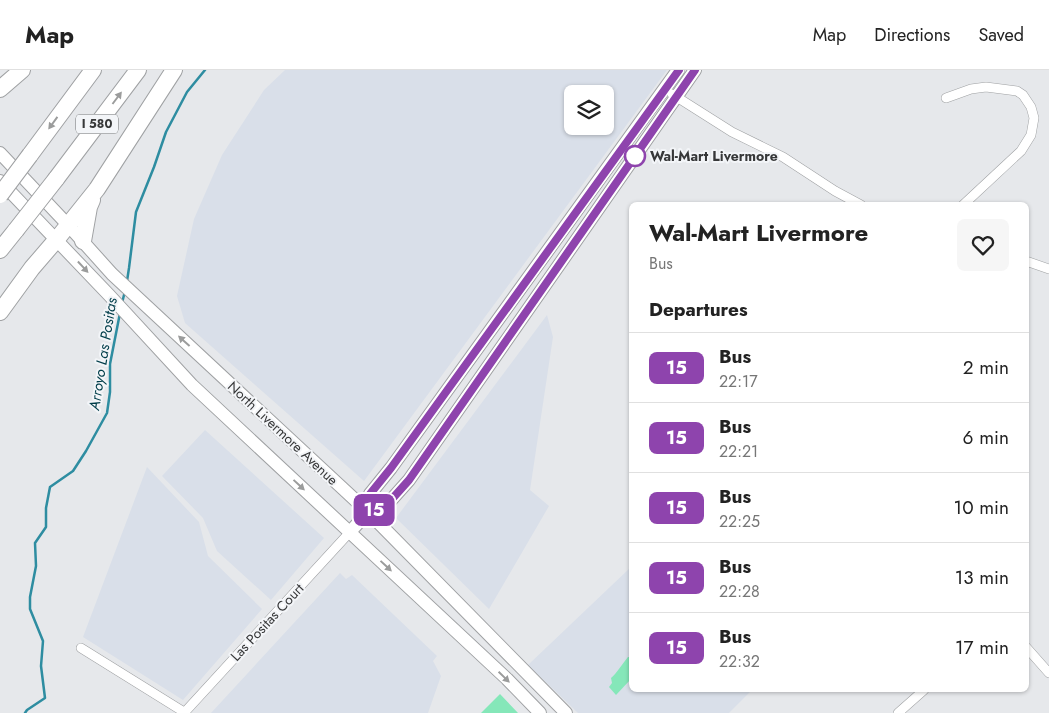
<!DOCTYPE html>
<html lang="en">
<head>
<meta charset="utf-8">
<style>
  body { margin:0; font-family:Jost,sans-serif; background:#f6f6f6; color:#222; height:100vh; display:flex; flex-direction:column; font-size:19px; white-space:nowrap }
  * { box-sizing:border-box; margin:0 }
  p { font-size:16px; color:#767676 }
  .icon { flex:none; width:28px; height:28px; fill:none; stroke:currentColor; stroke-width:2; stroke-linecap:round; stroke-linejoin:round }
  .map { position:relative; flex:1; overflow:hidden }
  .panel { position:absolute; left:629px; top:132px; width:400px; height:490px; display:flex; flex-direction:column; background:#fff; border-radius:8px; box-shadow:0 1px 4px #0004 }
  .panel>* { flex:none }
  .badge { padding:0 10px; border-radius:8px; font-size:18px; line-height:32px }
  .controls { position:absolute; left:564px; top:15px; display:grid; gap:10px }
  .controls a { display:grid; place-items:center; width:50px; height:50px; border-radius:8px; background:#fff; box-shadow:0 1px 4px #0004; font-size:25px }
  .map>.badge { position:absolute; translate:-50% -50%; box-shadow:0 0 0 2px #fff }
  h2 { padding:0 20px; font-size:19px; line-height:45px }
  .round { display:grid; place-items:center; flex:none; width:52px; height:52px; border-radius:8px; background:#f6f6f6 }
  .headline { display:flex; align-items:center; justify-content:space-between; height:85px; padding:0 20px }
  h1 { font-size:24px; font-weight:700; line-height:38px }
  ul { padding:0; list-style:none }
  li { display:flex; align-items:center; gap:15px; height:70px; padding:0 20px; border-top:1px solid #e0e0e0 }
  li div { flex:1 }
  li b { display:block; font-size:19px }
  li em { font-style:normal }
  li .badge { min-width:55px; font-weight:700; text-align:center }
  header { display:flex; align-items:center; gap:30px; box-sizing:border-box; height:70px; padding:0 25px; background:#fff; border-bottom:1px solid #e0e0e0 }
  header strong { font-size:24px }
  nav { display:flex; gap:28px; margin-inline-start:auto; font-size:18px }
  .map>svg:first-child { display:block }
  .built { fill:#d9dfe9; fill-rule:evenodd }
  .green { fill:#85e7b9 }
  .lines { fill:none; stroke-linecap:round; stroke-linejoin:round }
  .stream { stroke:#2e8da1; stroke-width:2.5 }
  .minor-casing { stroke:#9fa1a3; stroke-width:10 }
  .secondary-casing { stroke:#9fa1a3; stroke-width:14 }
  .motorway-casing { stroke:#9fa1a3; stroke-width:18 }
  .minor { stroke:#fff; stroke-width:9 }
  .secondary { stroke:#fff; stroke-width:12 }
  .motorway { stroke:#fff; stroke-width:16 }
  .motorway-bridge-casing { stroke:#9fa1a3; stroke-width:18; stroke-linecap:butt }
  .motorway-bridge { stroke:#fff; stroke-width:16 }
  .oneway { fill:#9b9c9c }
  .line-casing { stroke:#fff; stroke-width:11 }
  .line { stroke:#8e44ad; stroke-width:8 }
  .stop-dot { fill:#fff; stroke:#8e44ad; stroke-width:2.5 }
  .labels { text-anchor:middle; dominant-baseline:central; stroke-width:4; stroke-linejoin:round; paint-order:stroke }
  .shield { fill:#f3f5f8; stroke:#6f7172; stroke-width:1 }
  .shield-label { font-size:12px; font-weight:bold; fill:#373839 }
  .stop-label { font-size:14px; font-weight:bold; fill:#373839; stroke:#f3f5f8; text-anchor:start }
  .street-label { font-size:14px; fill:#373839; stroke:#f3f5f8 }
  .water-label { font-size:15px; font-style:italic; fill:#013d49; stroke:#f3f5f8 }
</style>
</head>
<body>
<header>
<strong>Map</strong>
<nav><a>Map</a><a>Directions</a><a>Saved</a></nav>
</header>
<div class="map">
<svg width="1049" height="643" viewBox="0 0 1049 643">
  <rect width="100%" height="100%" fill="#e6e8eb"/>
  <!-- built -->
  <path class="built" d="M285,0h382l-303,411 -179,-158 -8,-27 17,-77 28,-64 42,-65zM572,24h33v32h-33z
    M547,245l6,22 -23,153 19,16 -60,103 -93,-91z
    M205,360l119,108 -53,62 -54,-49 -14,-33 -41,-42z
    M147,397l52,55 9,34 54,53 -79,91 -100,-63z
    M631,497v123h121l-23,23h-151l-50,-48z
    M340,503l6,6 6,-4 85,81 -4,5 8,15 -13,37h-217z"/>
  <!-- green -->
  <path class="green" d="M628,587h3v22l-15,16 -7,-8 3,-4 -1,-5c5,-4 12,-15 17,-21z
    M500,624l18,19h-37z"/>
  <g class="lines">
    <!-- stream -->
    <path class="stream" d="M127,211l2,-13 7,-56 18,-45 12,-35 21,-40 18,-22
      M122,233l3,-12
      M25,643l2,-3 18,-12 -4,-32 2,-25 -13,-32v-12l6,-31 -1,-23 11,-16v-19l4,-21 23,-16 13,-20 21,-38 3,-21v-28l10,-51"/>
    <defs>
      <path id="minor" d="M672,24l60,38 51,25 52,34 26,14
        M946,28l25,-9 15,-2 31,4 6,4 8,12 3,11 -3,17 -10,16 -58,54
        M1026,191l23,8
        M1026,577l23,26
        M81,578l103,64
        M184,643l166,-181
        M898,643l26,-23"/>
      <path id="secondary" d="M0,83l68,72 44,49 256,238 198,201
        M0,111l109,114 83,90 315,294 33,34
        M368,442l2,-18 21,-26 287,-398
        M350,462l18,-20 16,-4 25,-28 286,-410"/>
      <path id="motorway" d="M0,19l22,-19
        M30,85l63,-85
        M56,109l82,-109
        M83,171l6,-34 3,-7
        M0,180l16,-20
        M0,242l32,-44 25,-29 40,-50 77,-119"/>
    </defs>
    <!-- minor casing -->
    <use href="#minor" class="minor-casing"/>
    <!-- secondary casing -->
    <use href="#secondary" class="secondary-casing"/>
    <!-- motorway casing -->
    <use href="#motorway" class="motorway-casing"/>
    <!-- minor -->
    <use href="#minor" class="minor"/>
    <!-- secondary -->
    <use href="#secondary" class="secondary"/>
    <!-- motorway -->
    <use href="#motorway" class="motorway"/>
    <defs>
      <path id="motorway-bridge" d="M0,125l30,-40
        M16,160l40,-51"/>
    </defs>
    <!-- motorway-bridge casing -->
    <use href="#motorway-bridge" class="motorway-bridge-casing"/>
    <!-- motorway-bridge -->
    <use href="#motorway-bridge" class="motorway-bridge"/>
  </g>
  <!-- one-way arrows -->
  <defs><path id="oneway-solid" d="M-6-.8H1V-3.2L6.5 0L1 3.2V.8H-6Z" transform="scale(1.25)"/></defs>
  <g class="oneway">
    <use href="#oneway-solid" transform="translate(117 28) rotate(-53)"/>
    <use href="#oneway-solid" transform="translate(53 53) rotate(126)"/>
    <use href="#oneway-solid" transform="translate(83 197) rotate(47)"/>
    <use href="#oneway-solid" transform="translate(184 271) rotate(-138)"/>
    <use href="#oneway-solid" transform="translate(299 415) rotate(43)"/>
    <use href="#oneway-solid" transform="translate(386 496) rotate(43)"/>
    <use href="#oneway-solid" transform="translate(504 607) rotate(44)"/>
  </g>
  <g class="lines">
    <defs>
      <path id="line" d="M679,0l-288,398 -21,26 -2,18 16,-4 25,-28 286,-410"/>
    </defs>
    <!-- line casing -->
    <use href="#line" class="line-casing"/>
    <!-- line -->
    <use href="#line" class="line"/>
  </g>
  <!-- markers -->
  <circle class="stop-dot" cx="635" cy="86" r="10"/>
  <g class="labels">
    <!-- shield labels -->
    <rect class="shield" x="76" y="44.5" width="42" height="19" rx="4"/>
    <g class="shield-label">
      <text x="97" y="54">I 580</text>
    </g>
    <!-- stop labels -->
    <g class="stop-label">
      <text x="650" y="86">Wal-Mart Livermore</text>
    </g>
    <!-- street labels -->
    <g class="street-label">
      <text transform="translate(283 363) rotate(43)">North Livermore Avenue</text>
      <text transform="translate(267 552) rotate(-47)">Las Positas Court</text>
    </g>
    <!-- water labels -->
    <g class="water-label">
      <text transform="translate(103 284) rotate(-81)">Arroyo Las Positas</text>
    </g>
  </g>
</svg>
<div class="controls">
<a><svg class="icon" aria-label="layers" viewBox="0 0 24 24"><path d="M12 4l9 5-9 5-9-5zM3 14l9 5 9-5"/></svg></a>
</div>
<b class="badge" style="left:374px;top:440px;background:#8e44ad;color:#fff">15</b>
<section class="panel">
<div class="headline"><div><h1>Wal-Mart Livermore</h1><p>Bus</p></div><a class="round"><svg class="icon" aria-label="heart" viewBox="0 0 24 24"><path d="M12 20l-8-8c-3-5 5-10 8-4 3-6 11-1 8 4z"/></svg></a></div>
<h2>Departures</h2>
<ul>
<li><span class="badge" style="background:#8e44ad;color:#fff">15</span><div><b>Bus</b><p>22:17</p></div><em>2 min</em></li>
<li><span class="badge" style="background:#8e44ad;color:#fff">15</span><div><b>Bus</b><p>22:21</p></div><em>6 min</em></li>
<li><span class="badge" style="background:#8e44ad;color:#fff">15</span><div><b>Bus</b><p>22:25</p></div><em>10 min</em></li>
<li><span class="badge" style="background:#8e44ad;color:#fff">15</span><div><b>Bus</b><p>22:28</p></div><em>13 min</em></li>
<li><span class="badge" style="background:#8e44ad;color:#fff">15</span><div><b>Bus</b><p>22:32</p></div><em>17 min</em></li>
</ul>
</section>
</div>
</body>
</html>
